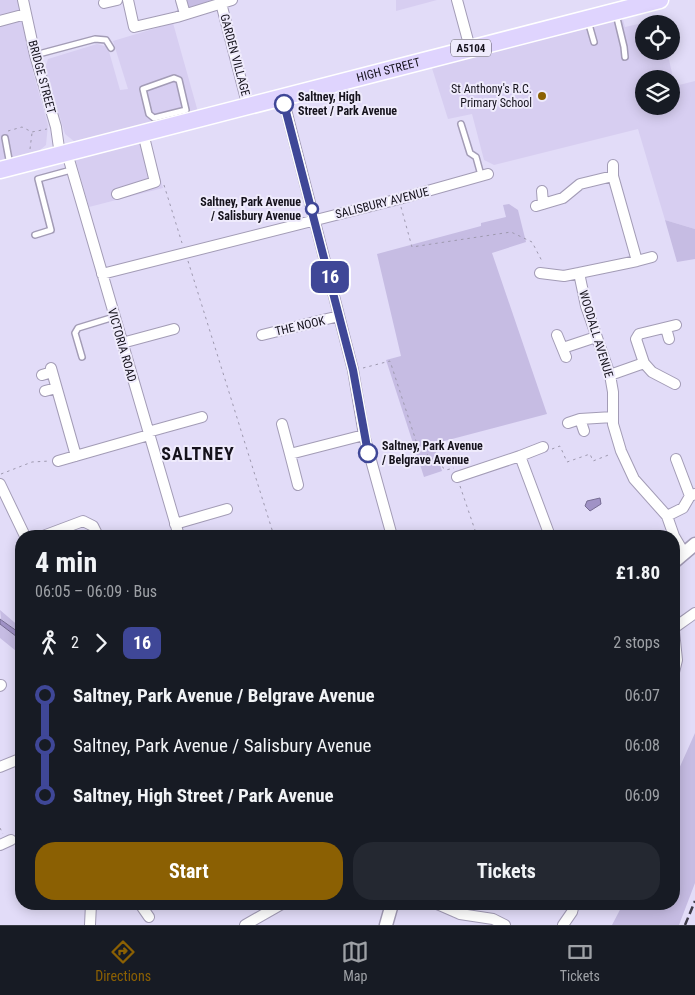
<!DOCTYPE html>
<html lang="en">
<head>
<meta charset="utf-8">
<style>
  body { margin:0; font-family:"Roboto Condensed",sans-serif; background:#242831; color:#f1f3f6; height:100vh; display:flex; flex-direction:column; font-size:19px; white-space:nowrap }
  * { box-sizing:border-box; margin:0 }
  p { font-size:16px; color:#9ea1a6 }
  .icon { flex:none; width:28px; height:28px; fill:none; stroke:currentColor; stroke-width:2; stroke-linecap:round; stroke-linejoin:round }
  .map { position:relative; flex:1; overflow:hidden }
  .panel { position:absolute; left:15px; top:530px; width:665px; height:380px; display:flex; flex-direction:column; background:#171b24; border-radius:20px; box-shadow:0 2px 12px #0003 }
  .panel>* { flex:none }
  .badge { padding:0 10px; border-radius:8px; font-size:18px; line-height:32px }
  .buttons { position:absolute; left:635px; top:15px; display:grid; gap:10px }
  .buttons a { display:grid; place-items:center; width:45px; height:45px; border-radius:50%; background:#171b24; box-shadow:0 2px 12px #0003; font-size:25px }
  .map>.badge { position:absolute; translate:-50% -50%; box-shadow:0 0 0 2px #fff }
  .legs { display:flex; align-items:center; gap:8px; height:55px; padding:0 20px; font-size:16px }
  .legs p { margin-inline-start:auto }
  .head { display:flex; align-items:center; justify-content:space-between; height:85px; padding:0 20px }
  h1 { font-size:28px; font-weight:700; line-height:38px }
  .primary-button { display:flex; gap:10px; margin-top:auto; padding:10px 20px }
  .primary-button a { flex:1; height:58px; border-radius:20px; background:#8b6003; color:#fff; font-size:20px; font-weight:700; line-height:58px; text-align:center }
  .primary-button a+a { background:#242831; color:#f1f3f6 }
  ul { padding:0 20px; list-style:none }
  li { display:flex; align-items:center; gap:18px; height:50px; font-size:19px }
  li i { display:grid; place-items:center; width:8px; height:100%; margin:0 6px; background:currentColor }
  li i::after { content:''; width:12px; height:12px; margin:-6px; border:4px solid; border-radius:50%; background:#171b24 }
  li p { margin-inline-start:auto }
  li:first-child i { background:linear-gradient(#0000 50%,currentColor 0) }
  li:last-child i { background:linear-gradient(currentColor 50%,#0000 0) }
  .menu { display:flex; justify-content:space-around; align-items:center; height:70px; border-top:1px solid #363941; background:#171b24; font-size:14px; color:#9ea1a6 }
  .menu a { display:grid; justify-items:center; gap:2px }
  .menu .current { color:#8b6003 }
  .map>svg:first-child { display:block }
  .built { fill:#d7cef1; fill-rule:evenodd }
  .green { fill:#c6bce3 }
  .water { fill:#a092c6; stroke:#766c93 }
  .lines { fill:none; stroke-linecap:round; stroke-linejoin:round }
  .service-casing { stroke:#a39cb6; stroke-width:8 }
  .minor-casing { stroke:#a39cb6; stroke-width:12 }
  .tertiary-casing { stroke:#a39cb6; stroke-width:15 }
  .primary-casing { stroke:#fff; stroke-width:19 }
  .path { stroke:#9e99af; stroke-width:1; stroke-dasharray:2.5 4; stroke-linecap:butt }
  .service { stroke:#fff; stroke-width:5 }
  .minor { stroke:#fff; stroke-width:10 }
  .tertiary { stroke:#fff; stroke-width:12 }
  .primary { stroke:#dfd4fe; stroke-width:16 }
  .rail { stroke:#3d3a47; stroke-width:2.5; stroke-dasharray:8 4; stroke-linecap:butt }
  .line-1-casing { stroke:#fff; stroke-width:11 }
  .line-1 { stroke:#3f4797; stroke-width:8 }
  .poi-dot { fill:#8b6003; stroke:#efebfc; stroke-width:2 }
  .stop-1-dot { fill:#fff; stroke:#3f4797; stroke-width:2.5 }
  .labels { text-anchor:middle; dominant-baseline:central; stroke-width:4; stroke-linejoin:round; paint-order:stroke }
  .shield { fill:#efebfc; stroke:#56535f; stroke-width:1 }
  .shield-label { font-size:11px; font-weight:bold; fill:#15121c }
  .street-label { font-size:12px; fill:#15121c; stroke:#efebfc }
  .poi-label { font-size:12px; fill:#15121c; stroke:#efebfc; text-anchor:end }
  .stop-label { font-size:12px; font-weight:bold; fill:#15121c; stroke:#efebfc; text-anchor:start }
  .district-label { font-size:18px; font-weight:bold; letter-spacing:1px; fill:#15121c; stroke:#efebfc }
</style>
</head>
<body>
<div class="map">
<svg width="695" height="925" viewBox="0 0 695 925">
  <rect width="100%" height="100%" fill="#e2dcf8"/>
  <!-- built -->
  <path class="built" d="M0,0h19l14,72 15,53 -2,20 -12,10 -34,8z
    M396,0h41l-41,11z
    M622,16l3,11 36,-8 1,5h-18v27h23l8,35 20,-5v148l-30,-9 -27,-91 -144,36 -10,-5 -12,-46 -24,5 -17,-54zM644,79h27v27h-27z
    M173,23l25,89 -116,31 -7,-1 -10,-8 -20,-66 3,-9 49,-15 8,2 3,2 12,42 8,-1 -15,-48z
    M149,137l14,51 -74,19 -14,-49z"/>
  <!-- green -->
  <path class="green" d="M186,0h27l-25,8z
    M509,204l9,6 8,32 -34,11 55,161 -114,30 9,27 -18,6 -38,-117 15,-4 -24,-102 104,-28v-3l25,-6 -3,-12z
    M665,220l30,9v30l-18,3z
    M0,610l21,18v6l-20,-15z
    M0,624l21,16v15l-21,-17z
    M695,733v150l-16,42h-67l11,-21h51v-124z"/>
  <!-- water -->
  <path class="water" d="M600,498l1,6 -11,7 -5,-5 2,-5z
    M0,619l21,15v6l-21,-16z"/>
  <g class="lines">
    <defs>
      <path id="service" d="M616,14l8,33 1,10
        M588,21l6,21
        M35,55l60,-16 11,1 5,8
        M174,78l5,2 7,30 -32,8 -5,-4 -6,-25z
        M461,124l9,29 6,4 5,18
        M5,138l5,27
        M35,235l16,-5 -13,-51 33,-9
        M82,357l-7,-24 3,-5 36,-11"/>
      <path id="minor" d="M23,0l12,55 21,72 4,28
        M128,0l6,27 43,-10 55,-17
        M181,0l4,14
        M457,0l13,48
        M104,3l13,-3
        M221,3l27,104
        M0,21l26,-7
        M283,98l70,272 11,65 28,101
        M67,153l112,383
        M613,165v11l24,85 -58,12 7,33 24,69 3,17v32l8,27 13,28 33,37 7,20 10,17
        M542,191l1,13
        M117,194l38,-12 -12,-49
        M536,206l27,-8 17,-14 33,-8
        M637,261l15,-4
        M540,273l24,3 15,-3
        M102,274l297,-75 89,-25
        M666,328l3,11
        M262,335l77,-19
        M557,335l9,22
        M122,343l52,-14
        M563,348l33,-11
        M644,363l8,9 23,12
        M51,368l25,88
        M42,375l10,-3
        M610,375l34,-12 -8,-24 3,-5 37,-9
        M45,391l11,-3
        M580,419l4,12
        M568,423l12,-4 33,-2
        M282,424l8,30 74,-19
        M148,432l54,-15
        M290,454l8,31
        M520,456l23,-9
        M676,459l14,37
        M58,461l91,-26
        M457,477l63,-21 30,80
        M0,484l25,52
        M667,516l16,-8 7,-12 5,-2
        M175,524l52,-15
        M43,536l40,-15 10,5 5,10
        M674,628l21,-15
        M674,631l3,29 -3,12
        M0,686l1,-1
        M0,767l17,-7
        M0,845l11,-5
        M140,904l9,13
        M437,904l23,10 33,5 12,6
        M460,914l2,-10
        M90,925l1,-21
        M245,925l37,-21
        M563,925l9,-13 2,-8"/>
      <path id="tertiary" d="M674,562l21,-18
        M386,925l6,-21"/>
      <g id="primary">
        <path id="s1" d="M0,170l660,-170"/>
      </g>
    </defs>
    <!-- service casing -->
    <use href="#service" class="service-casing"/>
    <!-- minor casing -->
    <use href="#minor" class="minor-casing"/>
    <!-- tertiary casing -->
    <use href="#tertiary" class="tertiary-casing"/>
    <!-- primary casing -->
    <use href="#primary" class="primary-casing"/>
    <!-- path -->
    <path class="path" d="M8,131l14,-4 10,5 15,-3
      M30,149l2,-16
      M164,185l18,58
      M401,207l11,40 99,-15 21,10 11,21
      M188,261l86,275
      M363,368l27,-7 28,86 28,23 8,-2
      M552,449l8,-3 7,16 23,-8 3,7 18,-7
      M1,474l31,-12 18,-1
      M460,486l17,50
      M0,828l3,6"/>
    <!-- service -->
    <use href="#service" class="service"/>
    <!-- minor -->
    <use href="#minor" class="minor"/>
    <!-- tertiary -->
    <use href="#tertiary" class="tertiary"/>
    <!-- primary -->
    <use href="#primary" class="primary"/>
    <!-- rail -->
    <path class="rail" d="M685,925l10,-24"/>
  </g>
  <g class="lines">
    <defs>
      <path id="line-1" d="M284,104l69,266 15,83"/>
    </defs>
    <!-- line-1 casing -->
    <use href="#line-1" class="line-1-casing"/>
    <!-- line-1 -->
    <use href="#line-1" class="line-1"/>
  </g>
  <!-- markers -->
  <circle class="poi-dot" cx="542" cy="96" r="5"/>
  <g class="stop-1-dot">
    <circle cx="284" cy="104" r="9"/>
    <circle cx="312" cy="209" r="6"/>
    <circle cx="368" cy="453" r="9"/>
  </g>
  <g class="labels">
    <!-- shield labels -->
    <rect class="shield" x="451" y="39.5" width="40" height="17" rx="4"/>
    <g class="shield-label">
      <text x="471" y="48">A5104</text>
    </g>
    <!-- street labels -->
    <g class="street-label">
      <text transform="translate(235 55) rotate(75)">GARDEN VILLAGE</text>
      <text stroke="none"><textPath href="#s1" startOffset="401">HIGH STREET</textPath></text>
      <text transform="translate(42 77) rotate(75)">BRIDGE STREET</text>
      <text transform="translate(382 203) rotate(-14)">SALISBURY AVENUE</text>
      <text transform="translate(300 326) rotate(-13)">THE NOOK</text>
      <text transform="translate(596 334) rotate(73)">WOODALL AVENUE</text>
      <text transform="translate(122 345) rotate(74)">VICTORIA ROAD</text>
    </g>
    <!-- poi labels -->
    <g class="poi-label">
      <text x="532" y="89">St Anthony's R.C.<tspan x="532" dy="14">Primary School</tspan></text>
    </g>
    <!-- stop labels -->
    <g class="stop-label">
      <text x="298" y="97">Saltney, High<tspan x="298" dy="14">Street / Park Avenue</tspan></text>
      <text x="301" y="202" text-anchor="end">Saltney, Park Avenue<tspan x="301" dy="14">/ Salisbury Avenue</tspan></text>
      <text x="382" y="446">Saltney, Park Avenue<tspan x="382" dy="14">/ Belgrave Avenue</tspan></text>
    </g>
    <!-- district labels -->
    <g class="district-label">
      <text x="198" y="453">SALTNEY</text>
    </g>
  </g>
</svg>
<div class="buttons">
<a><svg class="icon" aria-label="locate" viewBox="0 0 24 24"><circle cx="12" cy="12" r="6"/><path d="M12 2v4M12 18v4M2 12h4M18 12h4"/></svg></a>
<a><svg class="icon" aria-label="layers" viewBox="0 0 24 24"><path d="M12 4l9 5-9 5-9-5zM3 14l9 5 9-5"/></svg></a>
</div>
<b class="badge" style="left:330px;top:277px;background:#3f4797;color:#fff">16</b>
<section class="panel">
<div class="head"><div><h1>4 min</h1><p>06:05 – 06:09 · Bus</p></div><b>£1.80</b></div>
<div class="legs"><svg class="icon" aria-label="walk" viewBox="0 0 24 24"><circle cx="13" cy="4" r="2"/><path d="M13 8l-2 6 4 7M11 14l-3 7M7 12l3-4h3l4 4"/></svg>2<svg class="icon" aria-label="forward" viewBox="0 0 24 24"><path d="M9 5l7 7-7 7"/></svg><b class="badge" style="background:#3f4797;color:#fff">16</b><p>2 stops</p></div>
<ul>
<li><i style="color:#3f4797"></i><b>Saltney, Park Avenue / Belgrave Avenue</b><p>06:07</p></li>
<li><i style="color:#3f4797"></i><span>Saltney, Park Avenue / Salisbury Avenue</span><p>06:08</p></li>
<li><i style="color:#3f4797"></i><b>Saltney, High Street / Park Avenue</b><p>06:09</p></li>
</ul>
<div class="primary-button"><a>Start</a><a>Tickets</a></div>
</section>
</div>
<nav class="menu">
<a class="current"><svg class="icon" aria-label="directions" viewBox="0 0 24 24"><path d="M12 3l9 9-9 9-9-9zM9 14v-3h6M13 9l2 2-2 2"/></svg>Directions</a>
<a><svg class="icon" aria-label="map" viewBox="0 0 24 24"><path d="M3 6l6-2 6 2 6-2v14l-6 2-6-2-6 2zM9 4v14M15 6v14"/></svg>Map</a>
<a><svg class="icon" aria-label="tickets" viewBox="0 0 24 24"><path d="M3 7h18v10H3zM15 7v10"/></svg>Tickets</a>
</nav>
</body>
</html>
